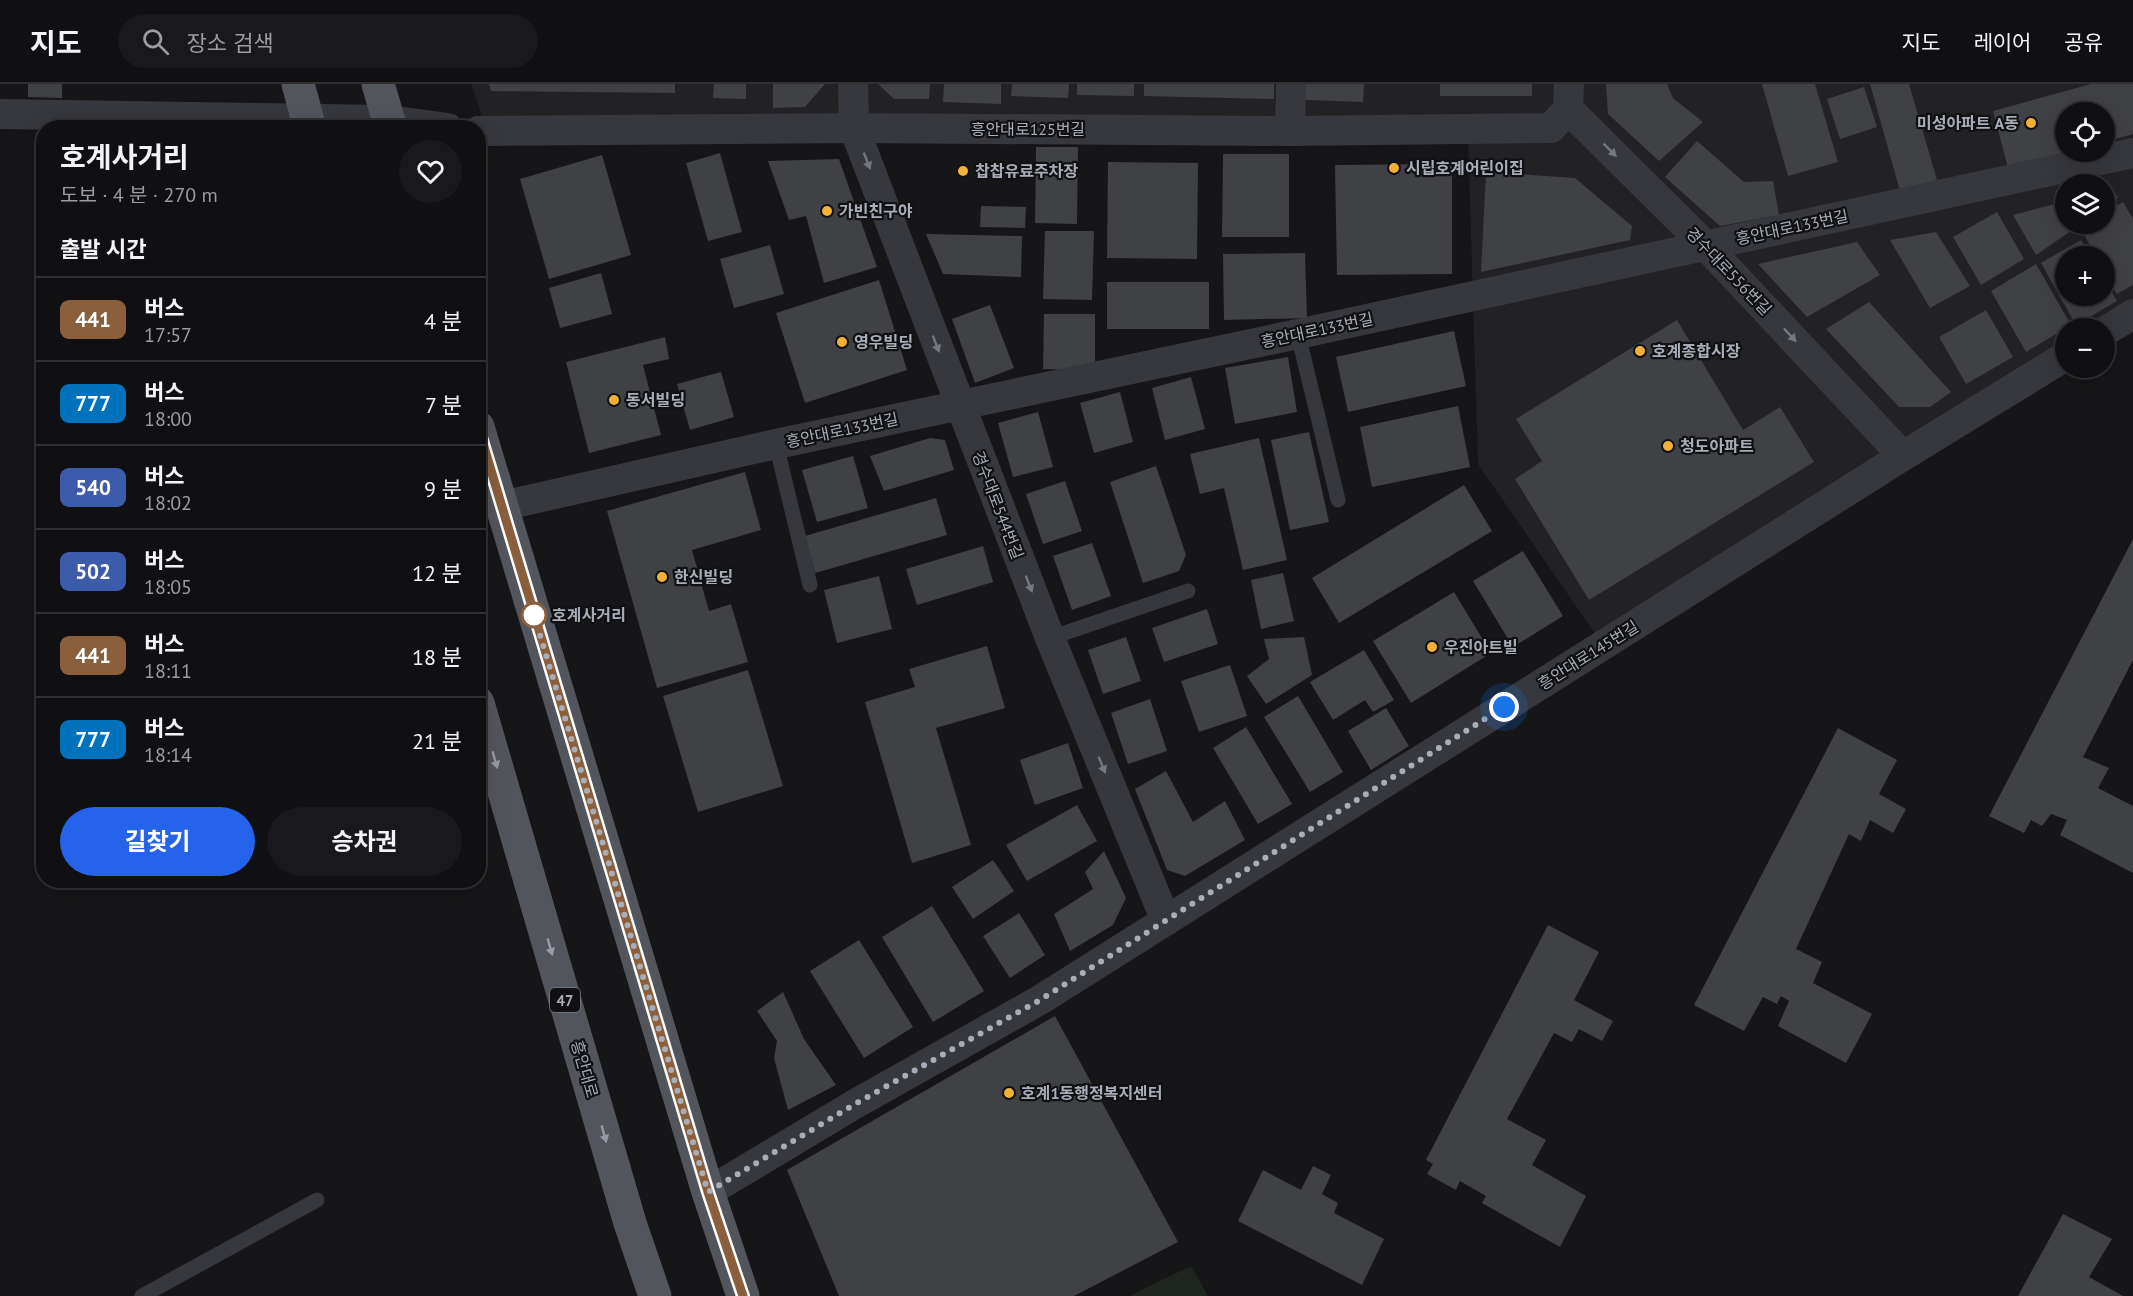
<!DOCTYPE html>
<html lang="ko">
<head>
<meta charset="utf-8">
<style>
  body { margin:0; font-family:"PT Sans","Noto Sans KR",sans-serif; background:#19191b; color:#f1f3f6; height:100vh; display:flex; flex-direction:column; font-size:22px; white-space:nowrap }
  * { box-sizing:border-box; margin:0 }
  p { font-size:20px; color:#9c9d9f }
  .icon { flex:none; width:33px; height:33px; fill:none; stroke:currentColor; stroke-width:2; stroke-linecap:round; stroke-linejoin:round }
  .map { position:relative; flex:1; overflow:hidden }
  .side { position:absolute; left:36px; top:36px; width:450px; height:768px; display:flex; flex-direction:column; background:#101012; border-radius:24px; box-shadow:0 6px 24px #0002,0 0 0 2px #303032 }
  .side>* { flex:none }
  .badge { padding:0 12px; border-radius:9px; font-size:21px; line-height:39px }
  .fabs { position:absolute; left:2055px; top:18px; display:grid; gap:12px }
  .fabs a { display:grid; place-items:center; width:60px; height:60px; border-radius:50%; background:#101012; box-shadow:0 6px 24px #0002,0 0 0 2px #303032; font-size:30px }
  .you { position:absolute; width:30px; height:30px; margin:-15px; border:4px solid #fff; border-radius:50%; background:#1a73e8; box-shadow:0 0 0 9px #1a73e833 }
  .map>.badge { position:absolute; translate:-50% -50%; box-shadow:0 0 0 3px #fff }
  h2 { padding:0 24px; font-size:22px; line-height:54px }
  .round { display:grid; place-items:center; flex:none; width:63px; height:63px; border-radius:32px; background:#19191b }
  .overview { display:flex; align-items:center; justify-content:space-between; height:102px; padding:0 24px }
  h1 { font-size:28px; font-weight:700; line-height:45px }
  .primary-button { display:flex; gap:12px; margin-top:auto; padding:12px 24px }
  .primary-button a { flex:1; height:69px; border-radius:36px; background:#2563eb; color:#fff; font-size:24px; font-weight:700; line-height:69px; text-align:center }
  .primary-button a+a { background:#19191b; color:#f1f3f6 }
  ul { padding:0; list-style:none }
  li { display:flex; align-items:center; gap:18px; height:84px; padding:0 24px; border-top:2px solid #303032 }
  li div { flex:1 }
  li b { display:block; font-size:22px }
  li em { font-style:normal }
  li .badge { min-width:66px; font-weight:700; text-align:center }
  header { display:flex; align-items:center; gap:36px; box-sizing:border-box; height:84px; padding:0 30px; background:#101012; border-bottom:2px solid #303032 }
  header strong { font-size:28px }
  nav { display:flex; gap:33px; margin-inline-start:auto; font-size:21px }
  .search { width:420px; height:54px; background:#19191b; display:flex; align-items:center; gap:15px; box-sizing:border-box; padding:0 21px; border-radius:33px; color:#9c9d9f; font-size:22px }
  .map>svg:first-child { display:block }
  .built { fill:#222225; fill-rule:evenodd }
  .green { fill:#1e261f }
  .building { fill:#404145 }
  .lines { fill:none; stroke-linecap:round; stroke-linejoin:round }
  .lane { stroke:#37383d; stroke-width:15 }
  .street { stroke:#37383d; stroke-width:30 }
  .primary { stroke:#53555c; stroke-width:33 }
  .oneway { fill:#757881 }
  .oneway2 { fill:#979ba6 }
  .line-casing { stroke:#fff; stroke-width:14 }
  .line { stroke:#8b5e3c; stroke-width:9 }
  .walk { stroke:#a8adb8; stroke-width:6; stroke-dasharray:0 10.8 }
  .poi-dot { fill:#f2b134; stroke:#111113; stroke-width:2 }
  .stop-dot { fill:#fff; stroke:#8b5e3c; stroke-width:3 }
  .labels { text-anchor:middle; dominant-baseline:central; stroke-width:4.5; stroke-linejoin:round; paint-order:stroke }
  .shield { fill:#111113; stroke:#7b7e86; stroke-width:1.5 }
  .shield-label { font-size:15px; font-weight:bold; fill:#a8adb8 }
  .poi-label { font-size:16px; font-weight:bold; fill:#a8adb8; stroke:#111113; text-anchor:start }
  .street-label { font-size:16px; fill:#a8adb8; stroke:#111113 }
  .stop-label { font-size:16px; font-weight:bold; fill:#a8adb8; stroke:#111113; text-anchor:start }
</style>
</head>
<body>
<header>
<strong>지도</strong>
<div class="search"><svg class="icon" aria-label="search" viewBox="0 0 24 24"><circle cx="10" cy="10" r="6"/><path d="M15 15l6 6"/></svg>장소 검색</div>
<nav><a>지도</a><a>레이어</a><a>공유</a></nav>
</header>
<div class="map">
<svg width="2133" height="1212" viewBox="0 0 2133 1212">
  <rect width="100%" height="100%" fill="#161618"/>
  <!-- built -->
  <path class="built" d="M471,0h379l-1,35 -364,5z
    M853,0h1280v230l-29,14h-38l-1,27 -467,283 -120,-174 -10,-328 -614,-8zM2066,28h38v40h-38zM2066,100h38v40h-38zM2066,172h38v40h-38z"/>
  <!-- green -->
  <path class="green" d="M1191,1182l17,30h-79z"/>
  <!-- building -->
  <path class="building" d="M28,0h34v14l-34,-1z
    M489,0h186v9l-184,-2z
    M714,0h32v15l-33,-1z
    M773,0h52l-20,23 -32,1z
    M878,0h52l-1,15h-35z
    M944,0h57v20l-58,-2z
    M1012,0h57l-1,14 -57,-2z
    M1077,0h57v12l-57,-1z
    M1144,0h130v15l-130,-3z
    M1306,0h58l-1,18 -58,-2z
    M1440,0h92v12h-92z
    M1606,0h61l6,14 30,24 -44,39 -51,-47z
    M1762,0h53l23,78 -50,14z
    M1870,0h39l28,96 -37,11z
    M2091,0h42v50l-29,8v-30h-38v40l-58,16 -15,-57z
    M1864,3l13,40 -37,12 -13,-40z
    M1697,57l47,41 29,-1 6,34 -59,11 -55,-49z
    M1036,63h42l-1,77 -42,-1z
    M720,69l22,79 -34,9 -22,-78z
    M1223,70h66v83h-67z
    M602,71l29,100 -82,24 -29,-100z
    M839,75l38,108 -53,16 -18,-67 -17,4 -21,-59z
    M1108,78l90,1 -1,96 -90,-1z
    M1452,80v110l-115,1 -2,-110z
    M1486,88l89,6 57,48 -2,14 -149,32z
    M2112,103l6,11 -14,9v-17z
    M2066,117v23h15l-45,31 -23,-40z
    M2123,118l10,17v66l-16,9 -13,-23v-15h-8l-16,-29 6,-3h18v-11z
    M981,122l45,1 -1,21 -45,-1z
    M1997,128l27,47 -43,26 -28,-48z
    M1045,147h49l-2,69 -49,-1z
    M1936,148l34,54 -40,22 -40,-68z
    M926,150l96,2 -1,41 -78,-3z
    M2081,156l10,16h-25v40h38v-16l13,21 -41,24 -35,-62z
    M1857,158l23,33 -73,42 -49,-53z
    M770,161l14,49 -50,14 -14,-49z
    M1305,169l2,65 -83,2 -1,-66z
    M2036,180l35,61 -45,27 -35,-61z
    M601,189l11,41 -52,14 -11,-40z
    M879,196l28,90 -102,33 -29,-90z
    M1107,198h102v47h-102z
    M1869,218l82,90 -21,15h-31l-73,-78z
    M990,221l24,63 -39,15 -23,-64z
    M1986,226l27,47 -47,27 -27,-47z
    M1044,230h51v56l-52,-1z
    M1677,236l66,110 37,-23 34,55 -225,138 -74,-121 27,-18 -26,-42z
    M1454,247l12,55 -118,26 -12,-55z
    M665,253l4,22 -26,6 18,70 -72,18 -23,-91z
    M1288,273l9,55 -62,12 -10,-56z
    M721,288l13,45 -44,13 -13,-46z
    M1191,293l14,52 -40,11 -13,-52z
    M1120,308l13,50 -39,11 -14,-50z
    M1458,322l12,61 -98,20 -12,-60z
    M1038,328l15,55 -40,10 -15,-54z
    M1309,348l20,90 -39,8 -19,-90z
    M930,354l15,2 9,30 -70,21 -14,-35z
    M1259,354l28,122 -44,10 -19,-82 -24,6 -10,-40z
    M853,372l15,52 -51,14 -15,-52z
    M1156,382l30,89 -7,16 -36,12 -33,-101z
    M745,388l16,58 -69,20 17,61 22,-7 17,58 -91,26 -50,-177z
    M1065,397l17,50 -39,13 -17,-50z
    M1464,401l28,46 -153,92 -27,-45z
    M936,414l11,37 -132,38 -10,-37z
    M2133,455v121l-50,97 26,11 -11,20 35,18v67l-73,-38 7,-15 -16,-6 -9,12 -11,-6 -7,13 -35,-17z
    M1092,459l19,53 -39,14 -19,-54z
    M983,462l10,36 -76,23 -11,-36z
    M1523,467l40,65 -50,31 -40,-66z
    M1283,489l11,48 -33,8 -10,-49z
    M879,492l13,53 -55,14 -13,-53z
    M1454,508l37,61 -80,50 -38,-62z
    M1207,525l11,35 -54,18 -12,-34z
    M1126,553l15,44 -38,13 -15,-44z
    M1304,553l8,38 -46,29 -19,-28 22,-17 -5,-20z
    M987,562l18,62 -69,20 35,117 -59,18 -47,-161 50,-15 -6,-18z
    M1364,566l30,50 -21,12 -8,-12 -32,20 -23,-38z
    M1230,581l17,51 -48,16 -18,-51z
    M748,586l35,116 -85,26 -35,-116z
    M1298,612l45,76 -33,20 -46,-75z
    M1150,615l17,52 -39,13 -17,-51z
    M1386,624l23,38 -38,24 -23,-39z
    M1246,643l46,77 -34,20 -45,-76z
    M1838,644l59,32 -18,34 27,15 -13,24 -23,-13 -9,21 -12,-7 -53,115 26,13 -9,21 59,31 -26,49 -68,-37 11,-25 -8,-5 -4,8 -14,-7 -19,34 -50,-26z
    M1068,659l15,45 -48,17 -15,-45z
    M1166,687l27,51 32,-21 20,39 -60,36 -18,-6 -32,-81z
    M1077,721l20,36 -70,40 -21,-36z
    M1104,767l22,47 -13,27 -43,26 -16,-37 39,-25 -8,-17z
    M993,776l21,31 -41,28 -21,-32z
    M932,822l52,85 -51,31 -51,-85z
    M1019,829l26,42 -35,23 -27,-42z
    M1548,841l51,27 -25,48 39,21 -11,20 -23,-12 -7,13 -18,-9 -47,86 39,21 -14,25 54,31 -26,51 -78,-44 4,-7 -26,-15 -4,9 -29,-16 6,-10 -7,-4z
    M859,856l54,87 -49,31 -54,-87z
    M783,908l21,47 32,46 -48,25 -14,-52 3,-17 -20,-30z
    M1055,932l123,226 -104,54h-235l-52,-126z
    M1313,1082l18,9 -9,19 16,9 -4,10 50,26 -22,46 -124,-64 25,-51 38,20z
    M2063,1130l49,25 -23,38 34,19h-105z"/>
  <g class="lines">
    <!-- lane -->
    <path class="lane" d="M1298,250l40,166
      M776,360l34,141
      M1050,554l138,-47
      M142,1212l175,-96"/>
    <!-- street -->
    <path class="street" d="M853,0l1,44 196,510 116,283
      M1569,0l-1,25 138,137 197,210
      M0,30l389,6 59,8
      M478,47l376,-3 436,3 261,-3 17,-19
      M1290,47l1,-47
      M2104,248l29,-18
      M502,422l274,-62 522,-110 835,-181
      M708,1108l147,-88 185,-104 863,-544 163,-100"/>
    <!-- primary -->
    <path class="primary" d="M298,0l12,44
      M378,0l13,44
      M478,343l230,765 35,104
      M478,619l152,520 25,73"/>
  </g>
  <!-- one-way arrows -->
  <defs><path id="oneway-solid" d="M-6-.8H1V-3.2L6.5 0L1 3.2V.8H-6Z" transform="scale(1.5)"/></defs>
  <g class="oneway">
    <use href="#oneway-solid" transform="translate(1610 66) rotate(45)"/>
    <use href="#oneway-solid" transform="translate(867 77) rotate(69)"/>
    <use href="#oneway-solid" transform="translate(1790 251) rotate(47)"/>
    <use href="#oneway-solid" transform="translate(936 260) rotate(69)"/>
    <use href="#oneway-solid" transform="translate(1029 500) rotate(69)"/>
    <use href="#oneway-solid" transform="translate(1102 681) rotate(68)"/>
  </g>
  <g class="oneway2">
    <use href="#oneway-solid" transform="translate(495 676) rotate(74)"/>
    <use href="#oneway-solid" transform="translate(550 863) rotate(74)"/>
    <use href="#oneway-solid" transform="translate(604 1050) rotate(74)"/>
  </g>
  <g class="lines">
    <defs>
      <path id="line" d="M478,343l230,765 35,104"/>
    </defs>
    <!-- line casing -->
    <use href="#line" class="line-casing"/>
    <!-- line -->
    <use href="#line" class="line"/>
    <!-- walk -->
    <path class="walk" d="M534,531l174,577 147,-88 185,-104 464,-293"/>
  </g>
  <!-- markers -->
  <g class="poi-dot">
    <circle cx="2031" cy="39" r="6"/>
    <circle cx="1394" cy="84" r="6"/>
    <circle cx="963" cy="87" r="6"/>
    <circle cx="827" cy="127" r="6"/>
    <circle cx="842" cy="258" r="6"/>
    <circle cx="1640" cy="267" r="6"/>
    <circle cx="614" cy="316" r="6"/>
    <circle cx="1668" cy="362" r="6"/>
    <circle cx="662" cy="493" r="6"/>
    <circle cx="1432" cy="563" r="6"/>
    <circle cx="1009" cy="1009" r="6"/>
  </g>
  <circle class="stop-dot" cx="534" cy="531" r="12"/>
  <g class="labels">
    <!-- shield labels -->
    <rect class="shield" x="550" y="904" width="30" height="24" rx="4.5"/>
    <g class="shield-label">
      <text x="565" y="916">47</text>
    </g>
    <!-- poi labels -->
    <g class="poi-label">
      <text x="2019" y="39" text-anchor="end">미성아파트 A동</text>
      <text x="1406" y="84">시립호계어린이집</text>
      <text x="975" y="87">찹찹유료주차장</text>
      <text x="839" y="127">가빈친구야</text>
      <text x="854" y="258">영우빌딩</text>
      <text x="1652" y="267">호계종합시장</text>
      <text x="626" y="316">동서빌딩</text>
      <text x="1680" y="362">청도아파트</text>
      <text x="674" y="493">한신빌딩</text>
      <text x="1444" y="563">우진아트빌</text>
      <text x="1021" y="1009">호계1동행정복지센터</text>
    </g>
    <!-- street labels -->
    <g class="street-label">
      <text x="1028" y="45">흥안대로125번길</text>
      <text transform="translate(1792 143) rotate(-12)">흥안대로133번길</text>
      <text transform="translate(1729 187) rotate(46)">경수대로556번길</text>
      <text transform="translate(1317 246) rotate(-12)">흥안대로133번길</text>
      <text transform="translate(842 346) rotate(-12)">흥안대로133번길</text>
      <text transform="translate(998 421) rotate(69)">경수대로544번길</text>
      <text transform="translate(1588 571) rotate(-32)">흥안대로145번길</text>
      <text transform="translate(585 985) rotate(74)">흥안대로</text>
    </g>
    <!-- stop labels -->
    <g class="stop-label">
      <text x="552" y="531">호계사거리</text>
    </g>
  </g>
</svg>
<div class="fabs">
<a><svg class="icon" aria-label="locate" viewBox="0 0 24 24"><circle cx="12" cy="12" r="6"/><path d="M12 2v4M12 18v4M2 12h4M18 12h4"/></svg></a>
<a><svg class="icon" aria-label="layers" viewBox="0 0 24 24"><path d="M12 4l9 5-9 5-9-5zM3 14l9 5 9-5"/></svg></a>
<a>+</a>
<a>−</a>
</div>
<div class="you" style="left:1504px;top:623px"></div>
<section class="side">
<div class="overview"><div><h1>호계사거리</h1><p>도보 · 4 분 · 270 m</p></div><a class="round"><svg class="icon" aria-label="heart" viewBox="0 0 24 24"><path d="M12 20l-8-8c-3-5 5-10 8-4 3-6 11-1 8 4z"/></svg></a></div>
<h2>출발 시간</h2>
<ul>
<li><span class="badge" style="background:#8b5e3c;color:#fff">441</span><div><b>버스</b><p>17:57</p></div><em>4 분</em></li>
<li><span class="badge" style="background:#0072bc;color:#fff">777</span><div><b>버스</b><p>18:00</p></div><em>7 분</em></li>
<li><span class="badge" style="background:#3d5bab;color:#fff">540</span><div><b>버스</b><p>18:02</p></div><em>9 분</em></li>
<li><span class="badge" style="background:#3d5bab;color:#fff">502</span><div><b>버스</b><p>18:05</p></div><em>12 분</em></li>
<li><span class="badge" style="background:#8b5e3c;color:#fff">441</span><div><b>버스</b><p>18:11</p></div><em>18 분</em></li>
<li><span class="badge" style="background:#0072bc;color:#fff">777</span><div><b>버스</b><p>18:14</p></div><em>21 분</em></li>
</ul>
<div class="primary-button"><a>길찾기</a><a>승차권</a></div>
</section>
</div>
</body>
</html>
